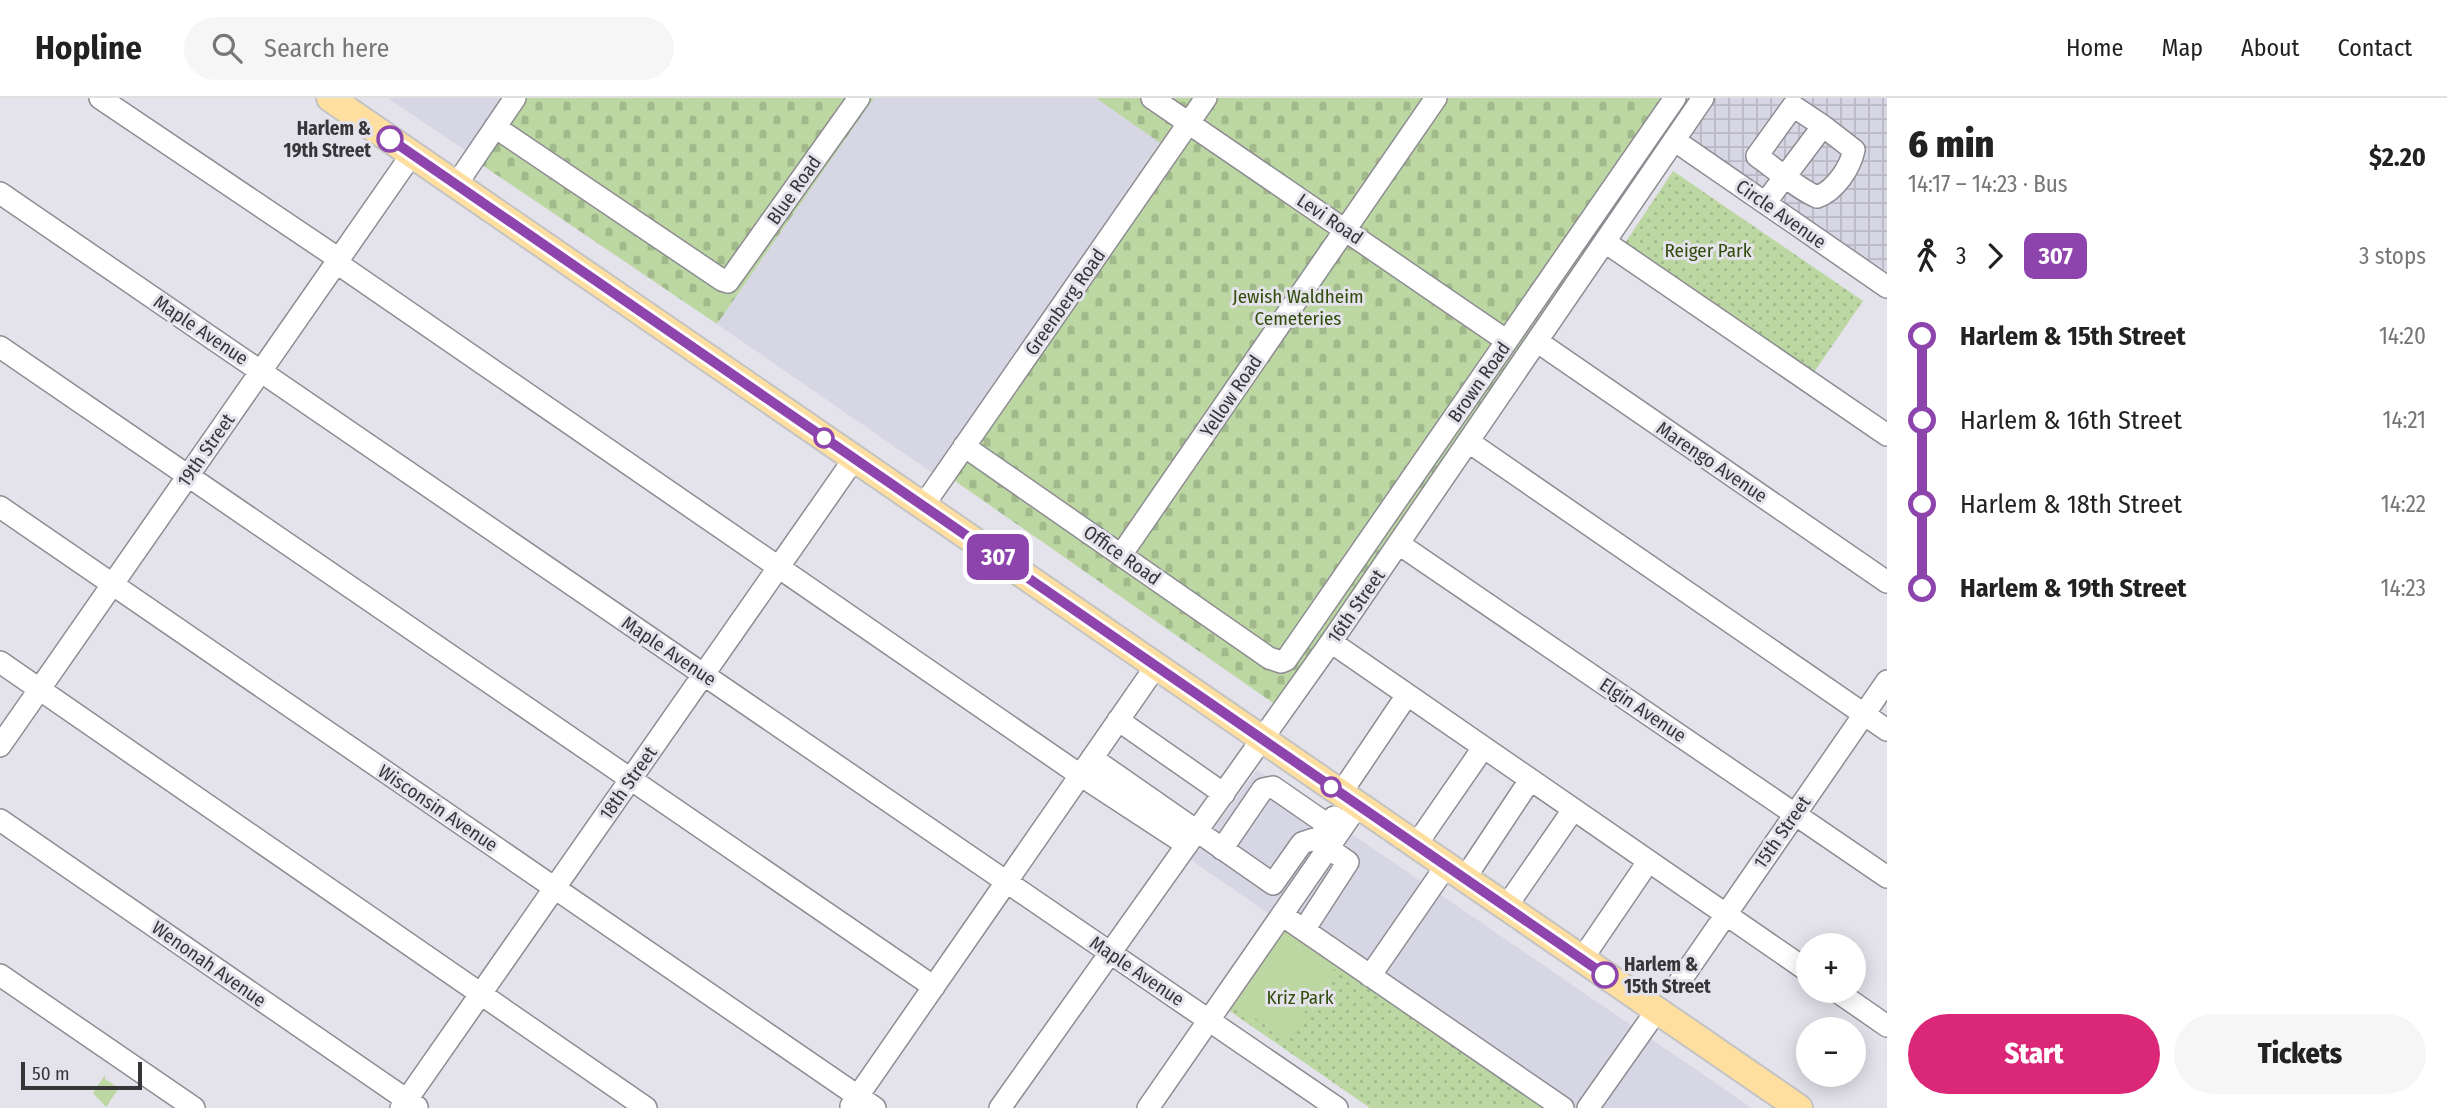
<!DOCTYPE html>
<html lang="en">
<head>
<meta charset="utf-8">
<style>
  body { margin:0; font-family:"Fira Sans Condensed",sans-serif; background:#f6f6f6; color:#222; height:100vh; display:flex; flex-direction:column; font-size:26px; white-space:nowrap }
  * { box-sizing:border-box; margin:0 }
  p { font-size:23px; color:#767676 }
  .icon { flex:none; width:38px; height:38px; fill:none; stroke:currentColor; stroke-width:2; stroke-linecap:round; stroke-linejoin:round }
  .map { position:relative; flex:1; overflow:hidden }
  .details { display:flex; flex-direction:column; background:#fff; width:560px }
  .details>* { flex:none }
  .badge { padding:0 14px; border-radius:10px; font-size:24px; line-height:46px }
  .buttons { position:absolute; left:1796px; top:835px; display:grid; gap:14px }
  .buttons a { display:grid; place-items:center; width:70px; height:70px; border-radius:50%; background:#fff; box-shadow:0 4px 18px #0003; font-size:35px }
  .scale { position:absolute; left:21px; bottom:18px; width:121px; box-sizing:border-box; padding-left:7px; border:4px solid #363639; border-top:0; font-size:19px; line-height:24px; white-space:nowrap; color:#363639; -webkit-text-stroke:5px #e4e3eb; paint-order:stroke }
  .map>.badge { position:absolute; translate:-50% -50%; box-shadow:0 0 0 4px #fff }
  .legs { display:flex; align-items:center; gap:10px; height:77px; padding:0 21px; font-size:23px }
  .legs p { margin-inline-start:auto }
  .summary { display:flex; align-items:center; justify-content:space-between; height:119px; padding:0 21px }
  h1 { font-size:38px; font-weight:800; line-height:52px }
  .primary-button { display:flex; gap:14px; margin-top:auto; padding:14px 21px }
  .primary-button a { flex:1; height:80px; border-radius:42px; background:#db2777; color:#fff; font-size:28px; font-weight:800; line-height:80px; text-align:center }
  .primary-button a+a { background:#f6f6f6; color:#222 }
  ul { padding:0 21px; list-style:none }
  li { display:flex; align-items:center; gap:24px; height:84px; font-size:26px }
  li i { display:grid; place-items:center; width:10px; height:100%; margin:0 9px; background:currentColor }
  li i::after { content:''; width:18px; height:18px; margin:-9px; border:5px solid; border-radius:50%; background:#fff }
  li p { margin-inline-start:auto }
  li:first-child i { background:linear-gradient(#0000 50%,currentColor 0) }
  li:last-child i { background:linear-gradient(currentColor 50%,#0000 0) }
  header { display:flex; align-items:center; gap:42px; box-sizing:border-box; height:98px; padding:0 35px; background:#fff; border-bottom:2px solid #e0e0e0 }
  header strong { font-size:33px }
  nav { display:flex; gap:38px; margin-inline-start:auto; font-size:24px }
  .search { width:490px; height:63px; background:#f6f6f6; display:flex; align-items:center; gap:18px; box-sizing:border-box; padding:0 24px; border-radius:38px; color:#767676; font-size:26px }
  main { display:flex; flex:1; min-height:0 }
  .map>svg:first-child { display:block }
  .built { fill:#d7d6e4 }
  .industrial { fill:url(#industrial-grid) }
  .grass { fill:url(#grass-tufts) }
  .cemetery { fill:url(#cemetery-stones) }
  .park { fill:url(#park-dots) }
  .garden { fill:#bcd7a2 }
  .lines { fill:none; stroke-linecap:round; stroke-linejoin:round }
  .minor-casing { stroke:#8d8c93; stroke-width:24 }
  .major-casing { stroke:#c3c3c4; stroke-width:30 }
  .minor { stroke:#fff; stroke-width:21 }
  .major { stroke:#fedfa0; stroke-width:26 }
  .line-1-casing { stroke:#fff; stroke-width:16 }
  .line-1 { stroke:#8e44ad; stroke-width:10 }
  .stop-1-dot { fill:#fff; stroke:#8e44ad; stroke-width:3.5 }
  .labels { text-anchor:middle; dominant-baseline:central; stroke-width:6; stroke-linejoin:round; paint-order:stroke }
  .stop-label { font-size:19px; font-weight:bold; fill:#363639; stroke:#e4e3eb; text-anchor:end }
  .street-label { font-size:19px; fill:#363639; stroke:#e4e3eb }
  .park-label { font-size:19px; fill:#324c0b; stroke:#e4e3eb }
</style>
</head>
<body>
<header>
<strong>Hopline</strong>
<div class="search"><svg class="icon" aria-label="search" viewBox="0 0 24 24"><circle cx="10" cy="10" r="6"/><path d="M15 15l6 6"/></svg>Search here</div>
<nav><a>Home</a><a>Map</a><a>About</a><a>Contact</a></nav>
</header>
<main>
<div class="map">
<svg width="1887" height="1010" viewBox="0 0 1887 1010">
  <defs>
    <pattern id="industrial-grid" width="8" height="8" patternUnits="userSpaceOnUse" patternTransform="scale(1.75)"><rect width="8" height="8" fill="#d7d6e4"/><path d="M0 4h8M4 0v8" fill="none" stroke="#b9b8c4"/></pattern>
    <pattern id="grass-tufts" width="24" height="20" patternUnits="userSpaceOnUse" patternTransform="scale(1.75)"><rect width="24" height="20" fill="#bcd7a2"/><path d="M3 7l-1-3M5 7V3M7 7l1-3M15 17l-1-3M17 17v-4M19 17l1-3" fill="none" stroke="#a2b98c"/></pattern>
    <pattern id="cemetery-stones" width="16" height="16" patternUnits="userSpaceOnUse" patternTransform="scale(1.75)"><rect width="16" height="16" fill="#bcd7a2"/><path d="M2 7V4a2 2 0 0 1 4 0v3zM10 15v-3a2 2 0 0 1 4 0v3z" fill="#a2b98c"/></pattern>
    <pattern id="park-dots" width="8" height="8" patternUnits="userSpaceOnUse" patternTransform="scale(1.75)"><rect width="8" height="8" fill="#bcd7a2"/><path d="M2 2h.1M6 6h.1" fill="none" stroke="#a2b98c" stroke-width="1.8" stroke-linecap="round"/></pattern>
  </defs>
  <rect width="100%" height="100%" fill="#e4e3eb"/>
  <!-- built -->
  <path class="built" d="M388,0h119l-38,55z
    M874,0h222l64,44 -226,332 -217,-150z
    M1257,672l89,60 406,278h-195l-292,-197 -74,-51z"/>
  <!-- industrial -->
  <path class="industrial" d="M1694,0h193v174l-213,-144z"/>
  <!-- grass -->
  <path class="grass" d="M105,977v4l14,9 -13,19 -13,-14z"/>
  <!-- cemetery -->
  <path class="cemetery" d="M507,0h367l-157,226 -238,-161z
    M1096,0h598l-418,607 -331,-231h-11l226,-331z"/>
  <!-- park -->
  <path class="park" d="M1673,73l190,130 -51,74 -189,-129z
    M1280,821l275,189h-185l-149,-103z"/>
  <!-- garden -->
  <path class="garden" d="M1283,830l54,37 -51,74 -54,-37z"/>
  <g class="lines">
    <defs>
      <path id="minor" d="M100,0l239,161
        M1152,0l355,243
        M495,29l227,153 6,2 131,-184
        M1674,42l213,147
        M456,87l59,-87
        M0,95l1337,915
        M1765,105l58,-77 -30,-20 -36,50c19,13 39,32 60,41 18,-6 33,-29 37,-47l-31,-24
        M1605,144l282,193
        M337,165l743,512 107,70
        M1538,244l349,240
        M0,249l934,640
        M1469,344l418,288
        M964,348l305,212 12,4 5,-2 389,-562
        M923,408l283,-408
        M0,409l875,601
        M1399,446l488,333
        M1121,457l315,-457
        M1331,544l477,329
        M0,564l646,446
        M1118,622l106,74
        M0,648l412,-592
        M1092,660l181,126 29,-41 18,-6 14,-20
        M1341,695l66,-98
        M0,722l417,287
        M1416,747l67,-97
        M1222,751l41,-60 10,-2 55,38
        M1465,780l65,-98
        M1506,809l67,-97
        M1282,817l281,193
        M1304,832l44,-68 -20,-14
        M1582,861l66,-97
        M0,877l194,133
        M1370,878l76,-110
        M1678,886l209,-303
        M1835,892l52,36
        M851,1008l305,-440
        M401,1010l453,-649
        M1000,1010l331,-466 372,-544
        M1148,1010l210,-303
        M1588,1010l69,-98"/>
      <path id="major" d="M330,0l1469,1010"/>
    </defs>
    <!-- minor casing -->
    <use href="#minor" class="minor-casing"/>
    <!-- major casing -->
    <use href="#major" class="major-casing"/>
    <!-- minor -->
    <use href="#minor" class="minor"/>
    <!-- major -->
    <use href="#major" class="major"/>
  </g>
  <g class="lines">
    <defs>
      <path id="line-1" d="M390,41l1215,836"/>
    </defs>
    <!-- line-1 casing -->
    <use href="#line-1" class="line-1-casing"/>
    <!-- line-1 -->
    <use href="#line-1" class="line-1"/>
  </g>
  <!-- markers -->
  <g class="stop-1-dot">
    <circle cx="390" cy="41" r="12"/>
    <circle cx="824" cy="340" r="9"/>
    <circle cx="1331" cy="689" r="9"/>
    <circle cx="1605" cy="877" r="12"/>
  </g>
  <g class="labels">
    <!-- stop labels -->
    <g class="stop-label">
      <text x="371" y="30">Harlem &amp;<tspan x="371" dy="22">19th Street</tspan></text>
      <text x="1624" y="866" text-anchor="start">Harlem &amp;<tspan x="1624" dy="22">15th Street</tspan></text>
    </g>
    <!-- street labels -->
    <g class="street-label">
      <text transform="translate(794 92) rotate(-55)">Blue Road</text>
      <text transform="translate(1781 116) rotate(35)">Circle Avenue</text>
      <text transform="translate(1330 121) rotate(34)">Levi Road</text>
      <text transform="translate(1065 204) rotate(-55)">Greenberg Road</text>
      <text transform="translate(201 232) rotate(34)">Maple Avenue</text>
      <text transform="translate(1479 284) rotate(-55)">Brown Road</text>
      <text transform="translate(1231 298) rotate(-56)">Yellow Road</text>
      <text transform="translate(206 352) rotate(-55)">19th Street</text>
      <text transform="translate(1712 364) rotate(34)">Marengo Avenue</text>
      <text transform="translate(1122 457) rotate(35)">Office Road</text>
      <text transform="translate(1356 508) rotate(-55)">16th Street</text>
      <text transform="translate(669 553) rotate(34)">Maple Avenue</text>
      <text transform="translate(1643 612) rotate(34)">Elgin Avenue</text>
      <text transform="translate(628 685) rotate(-55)">18th Street</text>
      <text transform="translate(438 710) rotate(34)">Wisconsin Avenue</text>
      <text transform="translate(1782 734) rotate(-55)">15th Street</text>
      <text transform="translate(209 866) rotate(35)">Wenonah Avenue</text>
      <text transform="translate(1137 873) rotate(34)">Maple Avenue</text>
    </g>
    <!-- park labels -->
    <g class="park-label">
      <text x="1708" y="152">Reiger Park</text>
      <text x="1298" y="198">Jewish Waldheim<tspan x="1298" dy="22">Cemeteries</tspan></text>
      <text x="1300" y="899">Kriz Park</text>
    </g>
  </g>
</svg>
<div class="buttons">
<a>+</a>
<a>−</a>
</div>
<div class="scale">50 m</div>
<b class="badge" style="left:998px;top:459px;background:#8e44ad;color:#fff">307</b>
</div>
<section class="details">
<div class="summary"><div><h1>6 min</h1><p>14:17 – 14:23 · Bus</p></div><b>$2.20</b></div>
<div class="legs"><svg class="icon" aria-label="walk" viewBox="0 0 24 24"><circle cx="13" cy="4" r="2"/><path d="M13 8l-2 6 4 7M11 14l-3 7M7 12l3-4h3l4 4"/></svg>3<svg class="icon" aria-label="forward" viewBox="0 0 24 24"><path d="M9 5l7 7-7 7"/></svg><b class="badge" style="background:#8e44ad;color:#fff">307</b><p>3 stops</p></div>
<ul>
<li><i style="color:#8e44ad"></i><b>Harlem &amp; 15th Street</b><p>14:20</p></li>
<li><i style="color:#8e44ad"></i><span>Harlem &amp; 16th Street</span><p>14:21</p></li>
<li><i style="color:#8e44ad"></i><span>Harlem &amp; 18th Street</span><p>14:22</p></li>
<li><i style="color:#8e44ad"></i><b>Harlem &amp; 19th Street</b><p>14:23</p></li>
</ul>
<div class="primary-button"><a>Start</a><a>Tickets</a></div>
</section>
</main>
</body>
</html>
